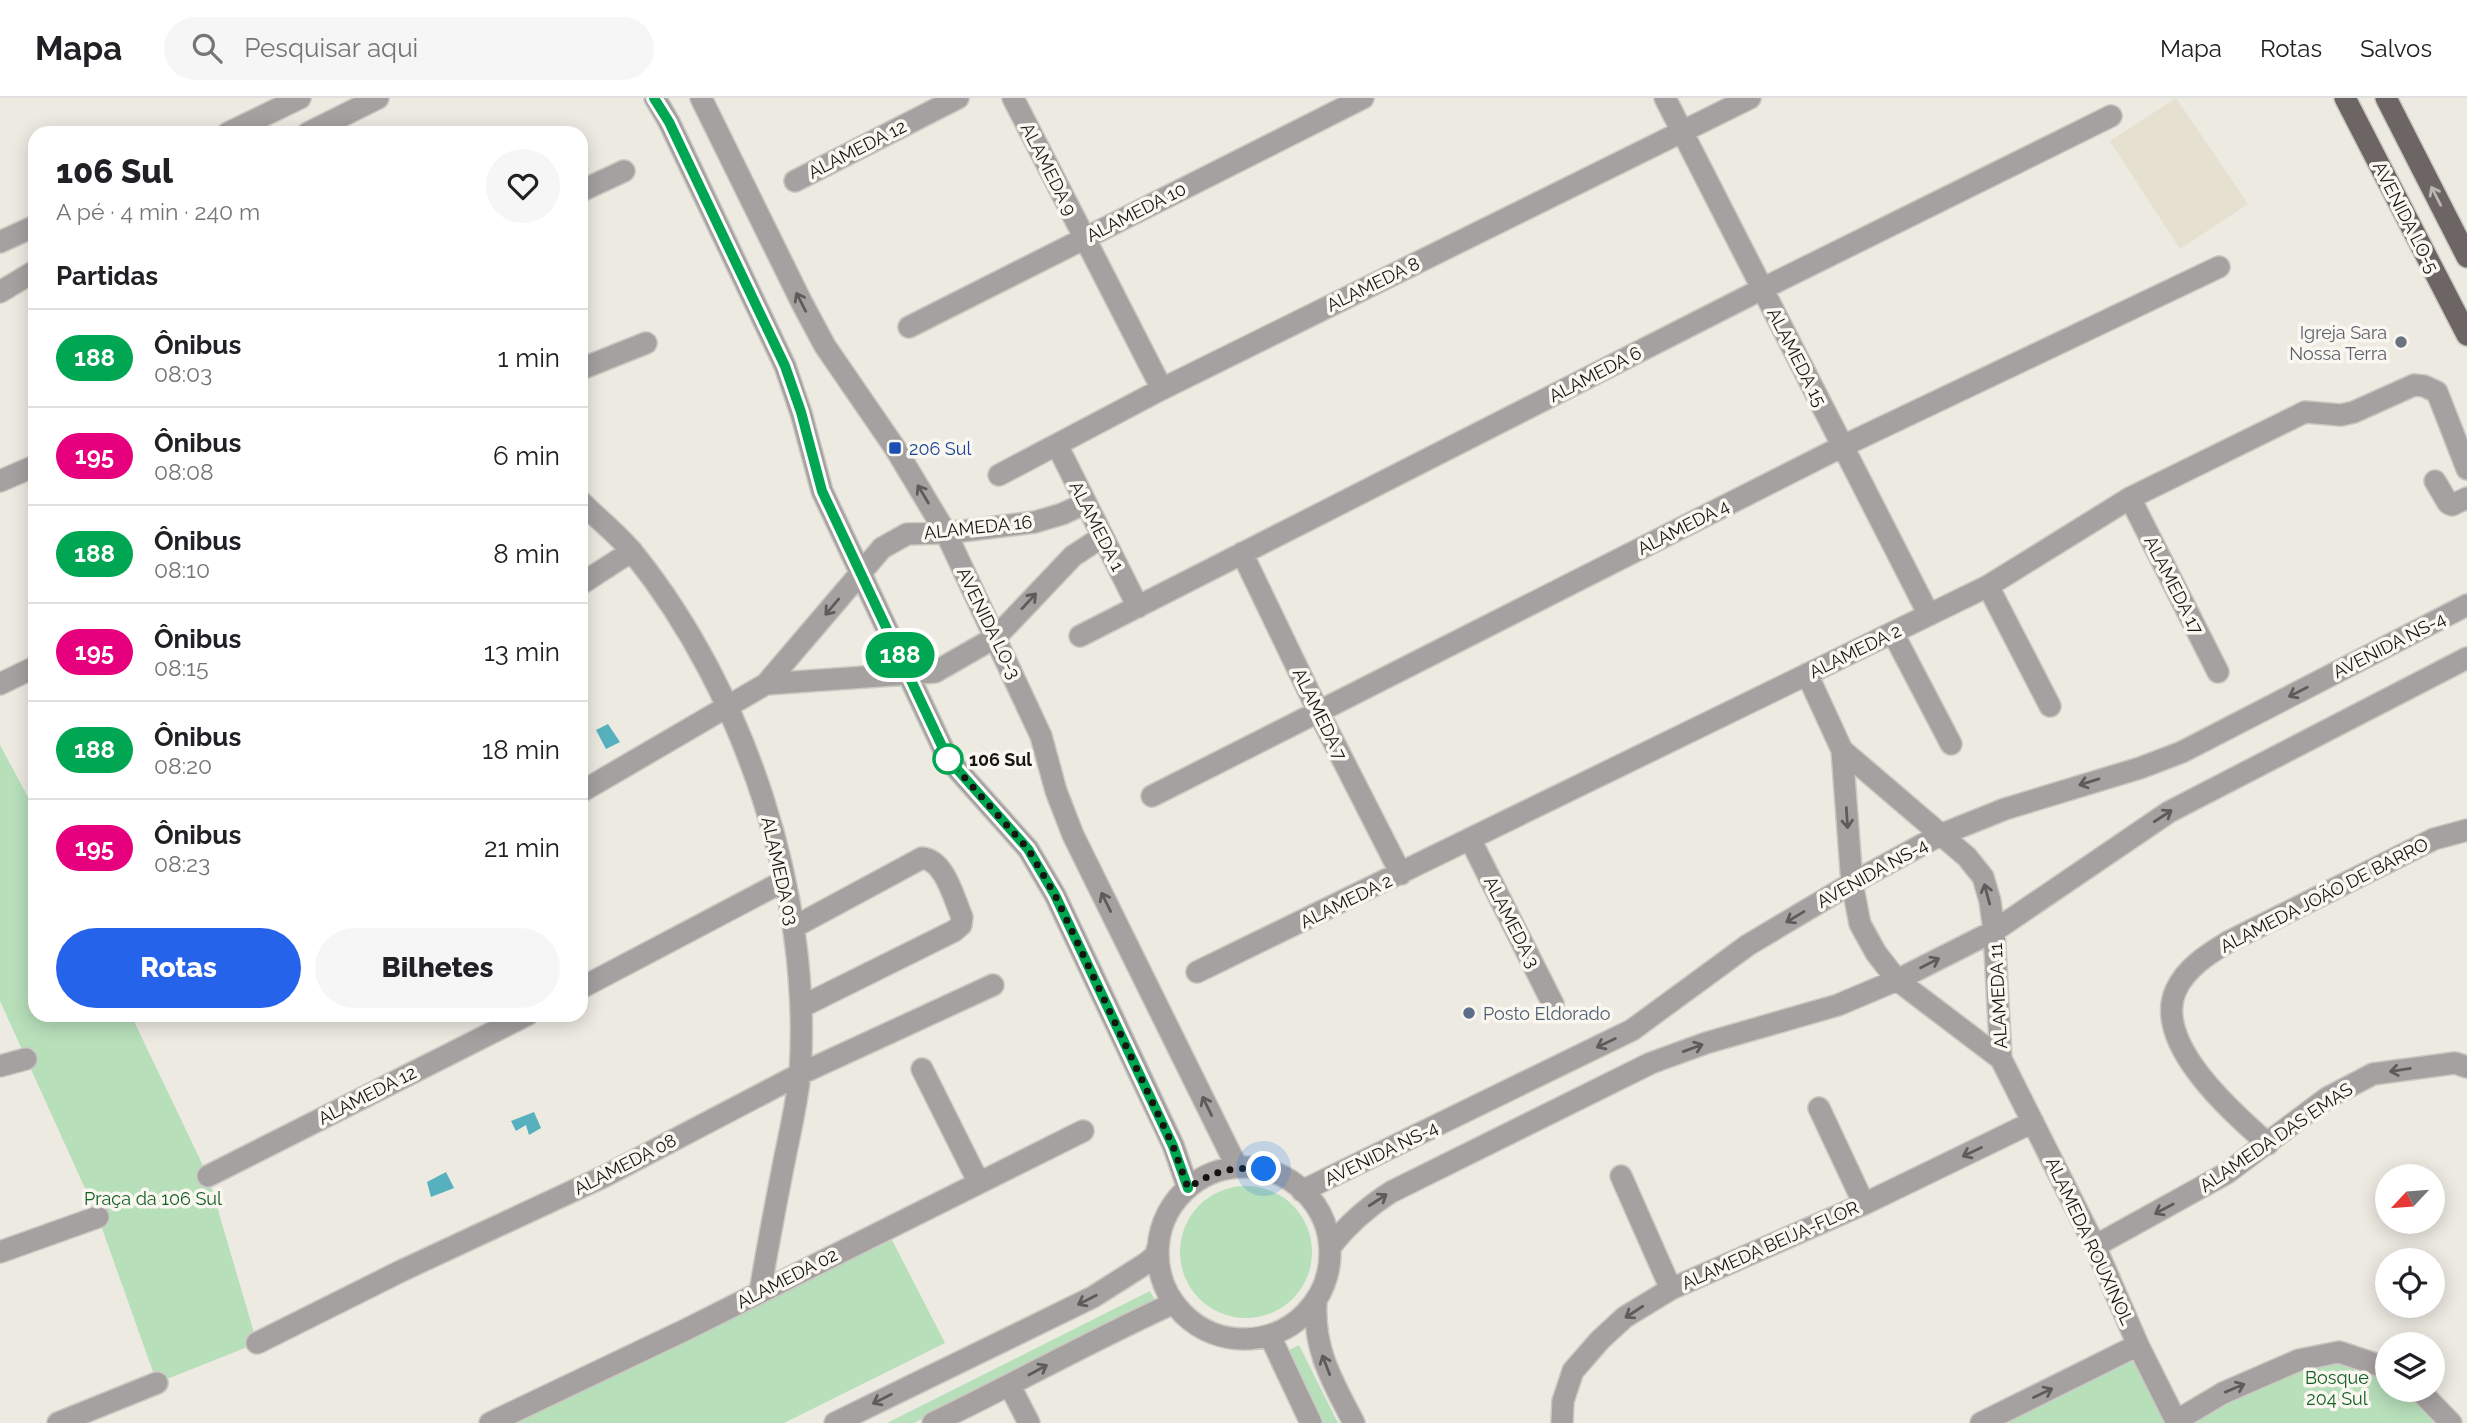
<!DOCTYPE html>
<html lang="pt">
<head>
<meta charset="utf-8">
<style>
  body { margin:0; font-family:Raleway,sans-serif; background:#f6f6f6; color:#202124; height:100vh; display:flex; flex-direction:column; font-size:26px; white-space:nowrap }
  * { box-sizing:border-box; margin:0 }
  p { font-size:23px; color:#757577 }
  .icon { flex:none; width:38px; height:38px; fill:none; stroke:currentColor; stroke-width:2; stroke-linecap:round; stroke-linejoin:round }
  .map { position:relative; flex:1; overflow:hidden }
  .sheet { position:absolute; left:28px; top:28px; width:560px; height:896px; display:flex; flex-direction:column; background:#fff; border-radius:21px; box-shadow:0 4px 18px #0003 }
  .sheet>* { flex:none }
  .badge { padding:0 14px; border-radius:23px; font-size:24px; line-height:46px }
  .needle { width:46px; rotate:244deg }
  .fabs { position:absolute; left:2375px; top:1066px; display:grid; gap:14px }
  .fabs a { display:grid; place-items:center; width:70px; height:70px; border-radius:50%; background:#fff; box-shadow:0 4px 18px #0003; font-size:35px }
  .you { position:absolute; width:35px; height:35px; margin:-18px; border:5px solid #fff; border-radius:50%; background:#1a73e8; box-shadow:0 0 0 10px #1a73e833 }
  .map>.badge { position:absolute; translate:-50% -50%; box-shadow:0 0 0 4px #fff }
  h2 { padding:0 28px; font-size:26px; line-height:63px }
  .round { display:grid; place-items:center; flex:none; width:74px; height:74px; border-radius:37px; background:#f6f6f6 }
  .headline { display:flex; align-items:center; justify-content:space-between; height:119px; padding:0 28px }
  h1 { font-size:33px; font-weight:800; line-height:52px }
  .primary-button { display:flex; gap:14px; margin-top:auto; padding:14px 28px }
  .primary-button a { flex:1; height:80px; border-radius:42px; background:#2563eb; color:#fff; font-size:28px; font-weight:800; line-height:80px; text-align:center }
  .primary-button a+a { background:#f6f6f6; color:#202124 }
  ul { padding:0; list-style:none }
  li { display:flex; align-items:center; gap:21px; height:98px; padding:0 28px; border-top:2px solid #e0e0e0 }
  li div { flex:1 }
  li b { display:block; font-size:26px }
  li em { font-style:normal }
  li .badge { min-width:77px; font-weight:700; text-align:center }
  header { display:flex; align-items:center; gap:42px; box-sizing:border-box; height:98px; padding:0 35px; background:#fff; border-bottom:2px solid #e0e0e0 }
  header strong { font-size:33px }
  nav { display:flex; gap:38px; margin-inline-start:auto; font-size:24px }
  .search { width:490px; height:63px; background:#f6f6f6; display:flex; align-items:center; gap:18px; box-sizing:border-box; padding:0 24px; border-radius:38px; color:#757577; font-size:26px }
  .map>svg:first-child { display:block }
  .built { fill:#e6e0d1 }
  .green { fill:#b7dfba }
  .water { fill:#56b0be }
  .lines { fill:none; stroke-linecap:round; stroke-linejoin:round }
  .minor-casing { stroke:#cbc8c1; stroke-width:24 }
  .major-casing { stroke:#cbc8c1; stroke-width:24 }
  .minor { stroke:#a5a1a0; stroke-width:21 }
  .major { stroke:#6c6563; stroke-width:21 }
  .oneway { stroke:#bab5b1 }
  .oneway2 { stroke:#5e5b59 }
  .line-casing { stroke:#fff; stroke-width:16 }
  .line { stroke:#00a651; stroke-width:10 }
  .walk { stroke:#161512; stroke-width:7; stroke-dasharray:0 12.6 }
  .worship-dot { fill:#6b7280; stroke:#faf7f0; stroke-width:2.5 }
  .transit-dot { fill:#1a4fb4; stroke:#faf7f0; stroke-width:2.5 }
  .stop-dot { fill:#fff; stroke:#00a651; stroke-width:3.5 }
  .service-dot { fill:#5c6f8a; stroke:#faf7f0; stroke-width:2.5 }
  .labels { text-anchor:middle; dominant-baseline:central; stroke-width:7; stroke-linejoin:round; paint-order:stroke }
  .street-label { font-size:18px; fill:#161512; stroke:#faf7f0 }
  .worship-label { font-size:18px; fill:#5b616d; stroke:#faf7f0; text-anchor:end }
  .transit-label { font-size:18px; fill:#164399; stroke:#faf7f0; text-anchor:start }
  .stop-label { font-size:18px; font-weight:bold; fill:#161512; stroke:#faf7f0; text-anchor:start }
  .service-label { font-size:18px; fill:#4e5e75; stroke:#faf7f0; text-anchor:start }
  .park-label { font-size:18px; fill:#136024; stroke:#faf7f0 }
</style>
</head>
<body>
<header>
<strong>Mapa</strong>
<div class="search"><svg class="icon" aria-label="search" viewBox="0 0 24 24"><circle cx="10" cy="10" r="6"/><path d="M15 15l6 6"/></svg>Pesquisar aqui</div>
<nav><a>Mapa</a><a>Rotas</a><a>Salvos</a></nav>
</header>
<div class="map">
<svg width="2467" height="1325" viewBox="0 0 2467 1325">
  <rect width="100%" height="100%" fill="#edeae2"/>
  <!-- built -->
  <path class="built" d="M2176,0l72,106 -68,45 -70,-108z"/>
  <!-- green -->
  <path class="green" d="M0,647l35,65v205h96l77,161 49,167 -100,40 -59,-166 -98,-216z
    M1180 1154a66 66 0 1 1 132 0a66 66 0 1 1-132 0Z
    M892,1142l53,103 -161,80h-273z
    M1150,1193l6,11 -242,121h-27z
    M1299,1247l39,78h-15l-36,-72z
    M2138,1247l38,75 163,-68 48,16v22h32l32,33h-470z"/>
  <!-- water -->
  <path class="water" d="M608,626l12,18 -14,7 -10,-19z
    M534,1014l7,16 -12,7 -3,-10 -10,6 -5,-10z
    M446,1074l8,16 -23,9 -4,-15z"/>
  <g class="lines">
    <defs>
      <path id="minor" d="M655,0l14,24 116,244 16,47 21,78 126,268 80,90 27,46 118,250 15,43
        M701,0l101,205 23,43 70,102 51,85 95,203 15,55 17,44 164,332
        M1013,0l149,291
        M1665,0l264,517
        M228,35l72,-35
        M308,35l70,-35
        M795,83l163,-83
        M581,93l43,-20
        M0,144l35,-16
        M0,194l35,-21
        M909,229l454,-229
        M581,271l65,-26
        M1057,347l81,162
        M999,377l163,-86 588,-291
        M0,383l35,-15
        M2435,383l13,22 4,2 15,-7
        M2130,400l88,174
        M581,404c17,17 38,33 53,52 111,138 178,342 166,519 -3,31 -11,63 -17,94 -8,41 -16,83 -23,125
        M1242,455l77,160 82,161
        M581,486l51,-33
        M1988,488l62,120
        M1893,535l58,111
        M1080,538l682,-347 349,-173
        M1807,576l35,76 10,133 8,41 16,29 21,27 104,79
        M0,586l35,-17
        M766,586l169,-12 61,-35 77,-81 29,-19
        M1842,652l125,107 16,20 7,24 4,30 7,128 94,187 43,99 39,78
        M581,694l185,-108 116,-136 25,-14 39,-1 89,-11 27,-8 24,-11
        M1152,698l691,-350 376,-179
        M1470,741l83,165
        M794,829l128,-69c23,2 32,41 40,59l-1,8 -7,6 -153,76
        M1197,874l791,-386 142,-88 175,-86 36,3 13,-3 60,-27 10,1 13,6 30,77
        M581,890l203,-107
        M0,968l26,-7
        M922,971l57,114
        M1819,1010l45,96
        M2268,1046c-35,-31 -116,-101 -92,-154 10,-22 32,-36 52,-48l206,-103 33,-9
        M1158 1155a86 86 0 1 1 172 0a86 86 0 1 1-172 0Z
        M208,1078l319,-161
        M1621,1078l50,113
        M1302,1093l330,-161 116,-85 104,-62 88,-48 65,-26 135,-41 42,-16 285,-147
        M2095,1148l132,-73 100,-75 46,-24 82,-11 12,4
        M1330,1149c18,-23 36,-39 61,-55l260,-129 55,-20 132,-38 59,-25 97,-49 175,-119 298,-154
        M0,1154l98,-35
        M1316,1204c-3,48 17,80 38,121
        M1270,1238l41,87
        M257,1245l144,-72 204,-95 195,-102 193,-89
        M1010,1288l19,37
        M2419,1292l32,33
        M2176,1323l47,-28 76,-33 40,-8 48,16
        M58,1325l99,-40
        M490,1325l193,-92 400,-200
        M835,1325l258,-126 52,-33 10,-8 3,-9
        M933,1325c81,-39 159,-83 241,-120
        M1562,1325l1,-22 10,-30 27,-31 25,-23 46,-28 193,-85 169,-82
        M1981,1325l157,-78"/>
      <path id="major" d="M2345,0l122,237
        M2386,0l81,159"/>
    </defs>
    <!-- minor casing -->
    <use href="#minor" class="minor-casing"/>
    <!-- major casing -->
    <use href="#major" class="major-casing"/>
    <!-- minor -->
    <use href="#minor" class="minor"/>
    <!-- major -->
    <use href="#major" class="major"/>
  </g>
  <!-- one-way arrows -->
  <defs><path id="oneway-shaft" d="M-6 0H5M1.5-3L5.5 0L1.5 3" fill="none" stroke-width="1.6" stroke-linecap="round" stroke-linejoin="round" transform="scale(1.75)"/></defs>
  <use class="oneway" href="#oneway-shaft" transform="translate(2436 98) rotate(-117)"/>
  <g class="oneway2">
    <use href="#oneway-shaft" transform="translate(801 204) rotate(-117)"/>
    <use href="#oneway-shaft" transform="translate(923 396) rotate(-121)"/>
    <use href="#oneway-shaft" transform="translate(1029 503) rotate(-47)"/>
    <use href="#oneway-shaft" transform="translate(832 509) rotate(130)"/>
    <use href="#oneway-shaft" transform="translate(2298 594) rotate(153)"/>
    <use href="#oneway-shaft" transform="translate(2089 684) rotate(163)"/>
    <use href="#oneway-shaft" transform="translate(2163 718) rotate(-33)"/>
    <use href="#oneway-shaft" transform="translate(1847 720) rotate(86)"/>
    <use href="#oneway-shaft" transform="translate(1987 796) rotate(-105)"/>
    <use href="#oneway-shaft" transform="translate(1106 804) rotate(-116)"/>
    <use href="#oneway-shaft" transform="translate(1795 819) rotate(149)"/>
    <use href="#oneway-shaft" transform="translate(1930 865) rotate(-27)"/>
    <use href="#oneway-shaft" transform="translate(1606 945) rotate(154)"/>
    <use href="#oneway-shaft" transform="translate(1693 950) rotate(-20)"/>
    <use href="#oneway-shaft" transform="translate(2400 972) rotate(171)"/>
    <use href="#oneway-shaft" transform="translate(1207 1008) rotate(-116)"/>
    <use href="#oneway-shaft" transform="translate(1972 1054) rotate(154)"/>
    <use href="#oneway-shaft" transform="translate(1378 1102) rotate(-33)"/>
    <use href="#oneway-shaft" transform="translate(2164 1111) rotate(152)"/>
    <use href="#oneway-shaft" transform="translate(1087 1202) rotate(153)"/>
    <use href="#oneway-shaft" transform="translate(1634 1214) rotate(147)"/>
    <use href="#oneway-shaft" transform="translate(1326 1267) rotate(-111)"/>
    <use href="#oneway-shaft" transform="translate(1038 1272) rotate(-29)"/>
    <use href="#oneway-shaft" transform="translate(2235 1290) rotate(-23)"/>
    <use href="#oneway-shaft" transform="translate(2043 1295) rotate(-26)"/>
    <use href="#oneway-shaft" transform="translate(882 1301) rotate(153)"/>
  </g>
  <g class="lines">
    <defs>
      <path id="line" d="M654,0l15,24 116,244 16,46 21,79 126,268 80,90 27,46 118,251 15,42"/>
    </defs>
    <!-- line casing -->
    <use href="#line" class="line-casing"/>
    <!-- line -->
    <use href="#line" class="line"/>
    <!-- walk -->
    <path class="walk" d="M948,661l80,90 27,46 118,251 15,42c28,-18 43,-21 76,-19"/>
  </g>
  <!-- markers -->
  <circle class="worship-dot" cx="2401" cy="244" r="7"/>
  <rect class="transit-dot" x="888" y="343" width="14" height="14" rx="3.5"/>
  <circle class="stop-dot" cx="948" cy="661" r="14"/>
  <circle class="service-dot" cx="1469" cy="915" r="7"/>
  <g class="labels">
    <!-- street labels -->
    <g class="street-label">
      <text transform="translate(857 51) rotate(-27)">ALAMEDA 12</text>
      <text transform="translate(1049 71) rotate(63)">ALAMEDA 9</text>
      <text transform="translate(1136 114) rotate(-27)">ALAMEDA 10</text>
      <text transform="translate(2406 119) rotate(63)">AVENIDA LO-5</text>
      <text transform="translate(1373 186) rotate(-26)">ALAMEDA 8</text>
      <text transform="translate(1797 259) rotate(63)">ALAMEDA 15</text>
      <text transform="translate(1595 276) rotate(-27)">ALAMEDA 6</text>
      <text transform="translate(1097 428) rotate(63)">ALAMEDA 1</text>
      <text transform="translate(978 429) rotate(-6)">ALAMEDA 16</text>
      <text transform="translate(1683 429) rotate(-27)">ALAMEDA 4</text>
      <text transform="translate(2174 487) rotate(63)">ALAMEDA 17</text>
      <text transform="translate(989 525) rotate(64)">AVENIDA LO-3</text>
      <text transform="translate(2389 547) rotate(-27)">AVENIDA NS-4</text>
      <text transform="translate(1855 553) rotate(-26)">ALAMEDA 2</text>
      <text transform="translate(1320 616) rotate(64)">ALAMEDA 7</text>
      <text transform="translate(780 773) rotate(77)">ALAMEDA 03</text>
      <text transform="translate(1872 775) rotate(-29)">AVENIDA NS-4</text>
      <text transform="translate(2324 797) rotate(-27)">ALAMEDA JOÃO DE BARRO</text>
      <text transform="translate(1346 803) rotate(-26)">ALAMEDA 2</text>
      <text transform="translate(1512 824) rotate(63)">ALAMEDA 3</text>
      <text transform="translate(1998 898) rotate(-93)">ALAMEDA 11</text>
      <text transform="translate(367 997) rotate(-27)">ALAMEDA 12</text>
      <text transform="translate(2276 1039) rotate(-34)">ALAMEDA DAS EMAS</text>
      <text transform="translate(1381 1055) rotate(-26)">AVENIDA NS-4</text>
      <text transform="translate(625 1066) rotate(-27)">ALAMEDA 08</text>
      <text transform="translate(2090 1143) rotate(65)">ALAMEDA ROUXINOL</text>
      <text transform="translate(1770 1147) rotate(-24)">ALAMEDA BEIJA-FLOR</text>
      <text transform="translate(787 1180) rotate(-27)">ALAMEDA 02</text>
    </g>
    <!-- worship labels -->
    <g class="worship-label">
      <text x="2387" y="234">Igreja Sara<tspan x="2387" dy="21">Nossa Terra</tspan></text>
    </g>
    <!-- transit labels -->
    <g class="transit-label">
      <text x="909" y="350">206 Sul</text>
    </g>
    <!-- stop labels -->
    <g class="stop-label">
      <text x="969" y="661">106 Sul</text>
    </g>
    <!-- service labels -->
    <g class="service-label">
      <text x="1483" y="915">Posto Eldorado</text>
    </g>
    <!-- park labels -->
    <g class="park-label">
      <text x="153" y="1100">Praça da 106 Sul</text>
      <text x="2337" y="1279">Bosque<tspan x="2337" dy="21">204 Sul</tspan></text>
    </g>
  </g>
</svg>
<div class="fabs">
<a><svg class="needle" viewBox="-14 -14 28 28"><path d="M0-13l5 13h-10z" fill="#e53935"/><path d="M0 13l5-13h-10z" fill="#757577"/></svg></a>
<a><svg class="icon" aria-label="locate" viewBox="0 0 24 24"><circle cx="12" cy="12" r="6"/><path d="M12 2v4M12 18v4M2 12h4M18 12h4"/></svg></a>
<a><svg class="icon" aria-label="layers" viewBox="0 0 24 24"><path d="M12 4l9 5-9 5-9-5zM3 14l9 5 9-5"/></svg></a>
</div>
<div class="you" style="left:1264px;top:1071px"></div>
<b class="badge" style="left:900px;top:557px;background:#00a651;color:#fff">188</b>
<section class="sheet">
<div class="headline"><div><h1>106 Sul</h1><p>A pé · 4 min · 240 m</p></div><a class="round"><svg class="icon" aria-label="heart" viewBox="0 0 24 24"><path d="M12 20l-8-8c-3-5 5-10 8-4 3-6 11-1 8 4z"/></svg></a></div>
<h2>Partidas</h2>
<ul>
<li><span class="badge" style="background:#00a651;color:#fff">188</span><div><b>Ônibus</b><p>08:03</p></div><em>1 min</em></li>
<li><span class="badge" style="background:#e6007e;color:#fff">195</span><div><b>Ônibus</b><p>08:08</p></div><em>6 min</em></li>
<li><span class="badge" style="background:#00a651;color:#fff">188</span><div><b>Ônibus</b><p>08:10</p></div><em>8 min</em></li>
<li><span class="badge" style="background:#e6007e;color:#fff">195</span><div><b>Ônibus</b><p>08:15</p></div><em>13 min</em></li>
<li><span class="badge" style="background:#00a651;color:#fff">188</span><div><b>Ônibus</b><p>08:20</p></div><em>18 min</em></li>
<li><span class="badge" style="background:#e6007e;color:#fff">195</span><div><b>Ônibus</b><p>08:23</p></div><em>21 min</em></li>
</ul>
<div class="primary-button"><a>Rotas</a><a>Bilhetes</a></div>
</section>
</div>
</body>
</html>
